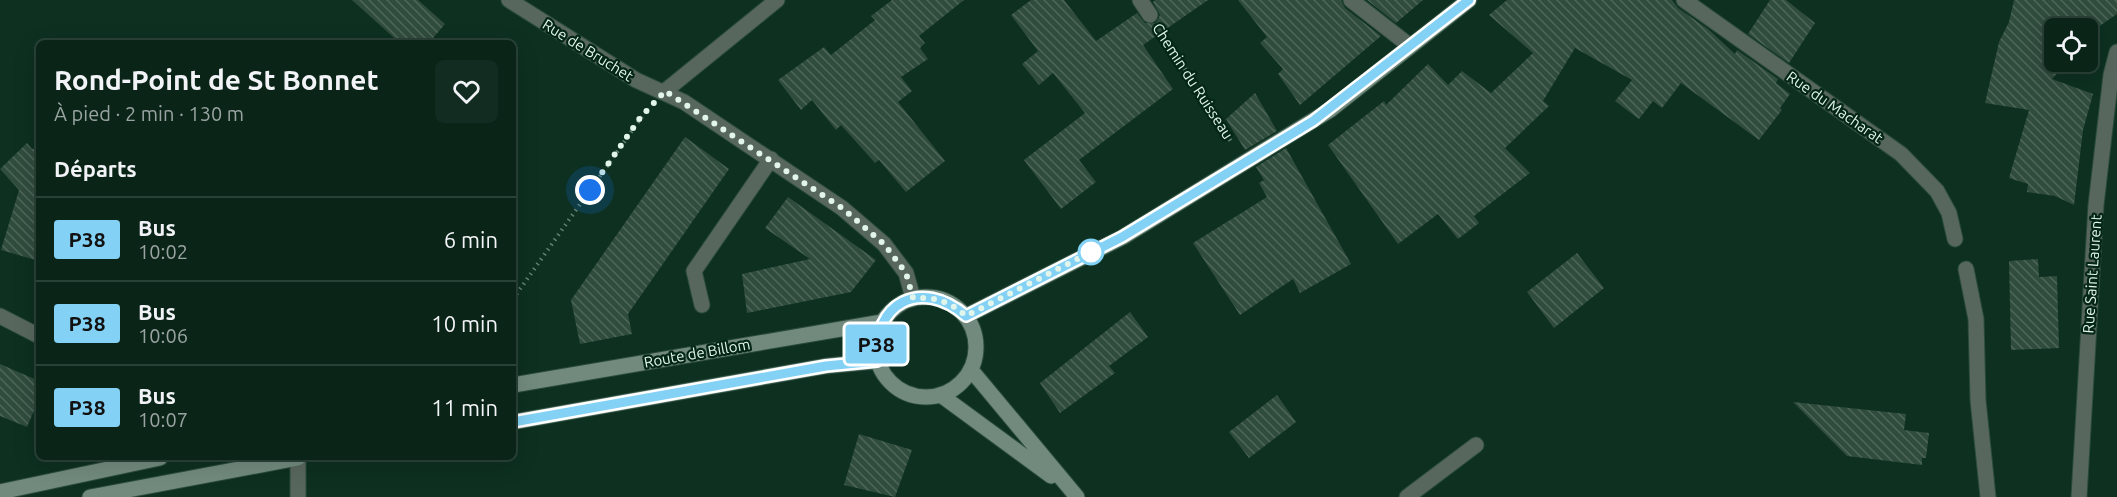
<!DOCTYPE html>
<html lang="fr">
<head>
<meta charset="utf-8">
<style>
  body { margin:0; font-family:Ubuntu,sans-serif; background:#132c21; color:#f1f3f6; height:100vh; display:flex; flex-direction:column; font-size:22px; white-space:nowrap }
  * { box-sizing:border-box; margin:0 }
  p { font-size:20px; color:#99a4a2 }
  .icon { flex:none; width:33px; height:33px; fill:none; stroke:currentColor; stroke-width:2; stroke-linecap:round; stroke-linejoin:round }
  .map { position:relative; flex:1; overflow:hidden }
  .panel { position:absolute; left:36px; top:40px; width:480px; height:420px; display:flex; flex-direction:column; background:#0a2418; border-radius:9px; box-shadow:0 6px 24px #0002,0 0 0 2px #2a4137 }
  .panel>* { flex:none }
  .badge { padding:0 12px; border-radius:4px; font-size:21px; line-height:39px }
  .tools { position:absolute; left:2044px; top:18px; display:grid; gap:12px }
  .tools a { display:grid; place-items:center; width:54px; height:54px; border-radius:9px; background:#0a2418; box-shadow:0 6px 24px #0002,0 0 0 2px #2a4137; font-size:30px }
  .you { position:absolute; width:30px; height:30px; margin:-15px; border:4px solid #fff; border-radius:50%; background:#1a73e8; box-shadow:0 0 0 9px #1a73e833 }
  .map>.badge { position:absolute; translate:-50% -50%; box-shadow:0 0 0 3px #fff }
  h2 { padding:0 18px; font-size:22px; line-height:54px }
  .round { display:grid; place-items:center; flex:none; width:63px; height:63px; border-radius:9px; background:#132c21 }
  .overview { display:flex; align-items:center; justify-content:space-between; height:102px; padding:0 18px }
  h1 { font-size:28px; font-weight:700; line-height:45px }
  ul { padding:0; list-style:none }
  li { display:flex; align-items:center; gap:18px; height:84px; padding:0 18px; border-top:2px solid #2a4137 }
  li div { flex:1 }
  li b { display:block; font-size:22px }
  li em { font-style:normal }
  li .badge { min-width:66px; font-weight:700; text-align:center }
  .map>svg:first-child { display:block }
  .building { fill:url(#building-back-hatch) }
  .lines { fill:none; stroke-linecap:round; stroke-linejoin:round }
  .street-casing { stroke:#2b4c3c; stroke-width:17 }
  .secondary-casing { stroke:#2b4c3c; stroke-width:17 }
  .path { stroke:#638072; stroke-width:4; stroke-dasharray:1.5 4.5; stroke-linecap:butt }
  .street { stroke:#58675e; stroke-width:15 }
  .secondary { stroke:#728a7d; stroke-width:15 }
  .line-casing { stroke:#fff; stroke-width:14 }
  .line { stroke:#83d1f5; stroke-width:9 }
  .walk { stroke:#e2f5ea; stroke-width:6; stroke-dasharray:0 10.8 }
  .stop-dot { fill:#fff; stroke:#83d1f5; stroke-width:3 }
  .labels { text-anchor:middle; dominant-baseline:central; stroke-width:4.5; stroke-linejoin:round; paint-order:stroke }
  .street-label { font-size:15px; fill:#e2f5ea; stroke:#032617 }
</style>
</head>
<body>
<div class="map">
<svg width="2117" height="497" viewBox="0 0 2117 497">
  <defs>
    <pattern id="building-back-hatch" width="6" height="6" patternUnits="userSpaceOnUse" patternTransform="scale(1.5)"><rect width="6" height="6" fill="#304c3d"/><path d="M-1 5l2 2M0 0l6 6M5-1l2 2" fill="none" stroke="#4e6659"/></pattern>
  </defs>
  <rect width="100%" height="100%" fill="#0d3020"/>
  <!-- building -->
  <path class="building" d="M352,0h66l27,24 -17,20h-27z
    M892,0h72l-45,36 6,7 -5,5 8,11 -27,18 11,14 -14,11 47,59 -39,31 -27,-32 -4,3 -34,-38 -5,5 -24,-30 -11,10 -23,-30 46,-33 7,8 44,-35 -4,-4z
    M1031,0h33l32,41 41,-28 8,10h11l4,-8 -7,-13 2,-2h53l-65,45 30,44 -94,71 17,22 -35,27 -37,-49 61,-47 -32,-40 -14,12 -17,-21 16,-13 -27,-36z
    M1238,0h103l4,8 36,28 -81,69 -22,-31 5,-5 -23,-26 7,-6z
    M1367,0h56l-27,23z
    M1507,0h165l6,8 30,21 27,25 2,-4 41,29 -2,4 14,11 -10,14 2,2 -23,30 -78,-57 -19,25 -9,-7 -14,18 -24,-18 17,-21 -57,-32 -32,53 6,5 -44,42 25,25 -56,43 5,7 -21,16 -20,-25 -40,30 -70,-99 56,-44 2,4 42,-41 20,21 14,-14 29,22 42,-40 -44,-38z
    M1770,0h16l29,23 -26,40 -41,-29z
    M2014,0h103v14l-29,20v-6h-33v34h12l-15,17 41,15 -10,36 -9,75 -19,-9 -28,-4 1,-8 -19,-6 20,-68 -44,-7 14,-61 10,-20z
    M1255,93l22,38 -32,19 -19,-31z
    M685,137l44,32 -101,145 4,20 -52,10 -9,-44z
    M27,143l5,6 7,-1v113l-38,-11 18,-60 -19,-21z
    M1286,148l65,116 -51,29 -7,-14 -53,36 -47,-72 74,-46 -8,-14 5,-3 -8,-13z
    M788,197l88,63 -25,32 -104,21 -5,-39 68,-15 -45,-31z
    M1577,253l27,35 -50,40 -27,-36z
    M2038,259l1,18 18,-1 2,72 -48,2 -2,-89z
    M1130,312l18,25 -39,29 6,7 -55,40 -20,-30z
    M0,364l39,17v18l-12,28 -27,-11z
    M1277,395l19,27 -47,36 -20,-26z
    M1793,402l113,12 -2,16 25,3 -3,25h-4v7l-75,-9z
    M859,434l53,16 -17,47 -51,-12z"/>
  <g class="lines">
    <defs>
      <path id="street" d="M509,0l127,80 48,22 158,106 42,36 22,29 7,25
        M1140,0l10,15
        M1351,0l59,46
        M1684,0l217,154 36,37 12,22 6,26
        M665,91l112,-91
        M1966,269l10,50 2,81 10,97
        M702,305l-8,-34 77,-112
        M0,316l39,20
        M298,458v39
        M1407,497l69,-52
        M2079,497l17,-292 15,-130 6,-23"/>
      <path id="secondary" d="M876 347a50 50 0 1 1 100 0a50 50 0 1 1-100 0Z
        M966,316l157,-79 207,-127 139,-110
        M972,371l105,126
        M513,385l369,-63
        M942,396l109,80
        M513,422l313,-56 51,-5
        M0,492l160,-34
        M90,497l208,-39"/>
    </defs>
    <!-- street casing -->
    <use href="#street" class="street-casing"/>
    <!-- secondary casing -->
    <use href="#secondary" class="secondary-casing"/>
    <!-- path -->
    <path class="path" d="M1162,33l70,110
      M513,299l133,-188"/>
    <!-- street -->
    <use href="#street" class="street"/>
    <!-- secondary -->
    <use href="#secondary" class="secondary"/>
  </g>
  <g class="lines">
    <defs>
      <path id="line" d="M513,422l313,-56 51,-5c-5,-58 44,-84 89,-45l156,-79 191,-116 156,-121"/>
    </defs>
    <!-- line casing -->
    <use href="#line" class="line-casing"/>
    <!-- line -->
    <use href="#line" class="line"/>
    <!-- walk -->
    <path class="walk" d="M590,190l50,-72 25,-27 177,117 42,36 22,29 7,25c23,-1 36,3 53,18l125,-64"/>
  </g>
  <!-- markers -->
  <circle class="stop-dot" cx="1091" cy="252" r="12"/>
  <g class="labels">
    <!-- street labels -->
    <g class="street-label">
      <text transform="translate(588 50) rotate(32)">Rue de Bruchet</text>
      <text transform="translate(1193 81) rotate(57)">Chemin du Ruisseau</text>
      <text transform="translate(1835 107) rotate(35)">Rue du Macharat</text>
      <text transform="translate(2092 274) rotate(-86)">Rue Saint Laurent</text>
      <text transform="translate(697 353) rotate(-10)">Route de Billom</text>
    </g>
  </g>
</svg>
<div class="tools">
<a><svg class="icon" aria-label="locate" viewBox="0 0 24 24"><circle cx="12" cy="12" r="6"/><path d="M12 2v4M12 18v4M2 12h4M18 12h4"/></svg></a>
</div>
<div class="you" style="left:590px;top:190px"></div>
<b class="badge" style="left:876px;top:344px;background:#83d1f5;color:#111">P38</b>
<section class="panel">
<div class="overview"><div><h1>Rond-Point de St Bonnet</h1><p>À pied · 2 min · 130 m</p></div><a class="round"><svg class="icon" aria-label="heart" viewBox="0 0 24 24"><path d="M12 20l-8-8c-3-5 5-10 8-4 3-6 11-1 8 4z"/></svg></a></div>
<h2>Départs</h2>
<ul>
<li><span class="badge" style="background:#83d1f5;color:#111">P38</span><div><b>Bus</b><p>10:02</p></div><em>6 min</em></li>
<li><span class="badge" style="background:#83d1f5;color:#111">P38</span><div><b>Bus</b><p>10:06</p></div><em>10 min</em></li>
<li><span class="badge" style="background:#83d1f5;color:#111">P38</span><div><b>Bus</b><p>10:07</p></div><em>11 min</em></li>
</ul>
</section>
</div>
</body>
</html>
